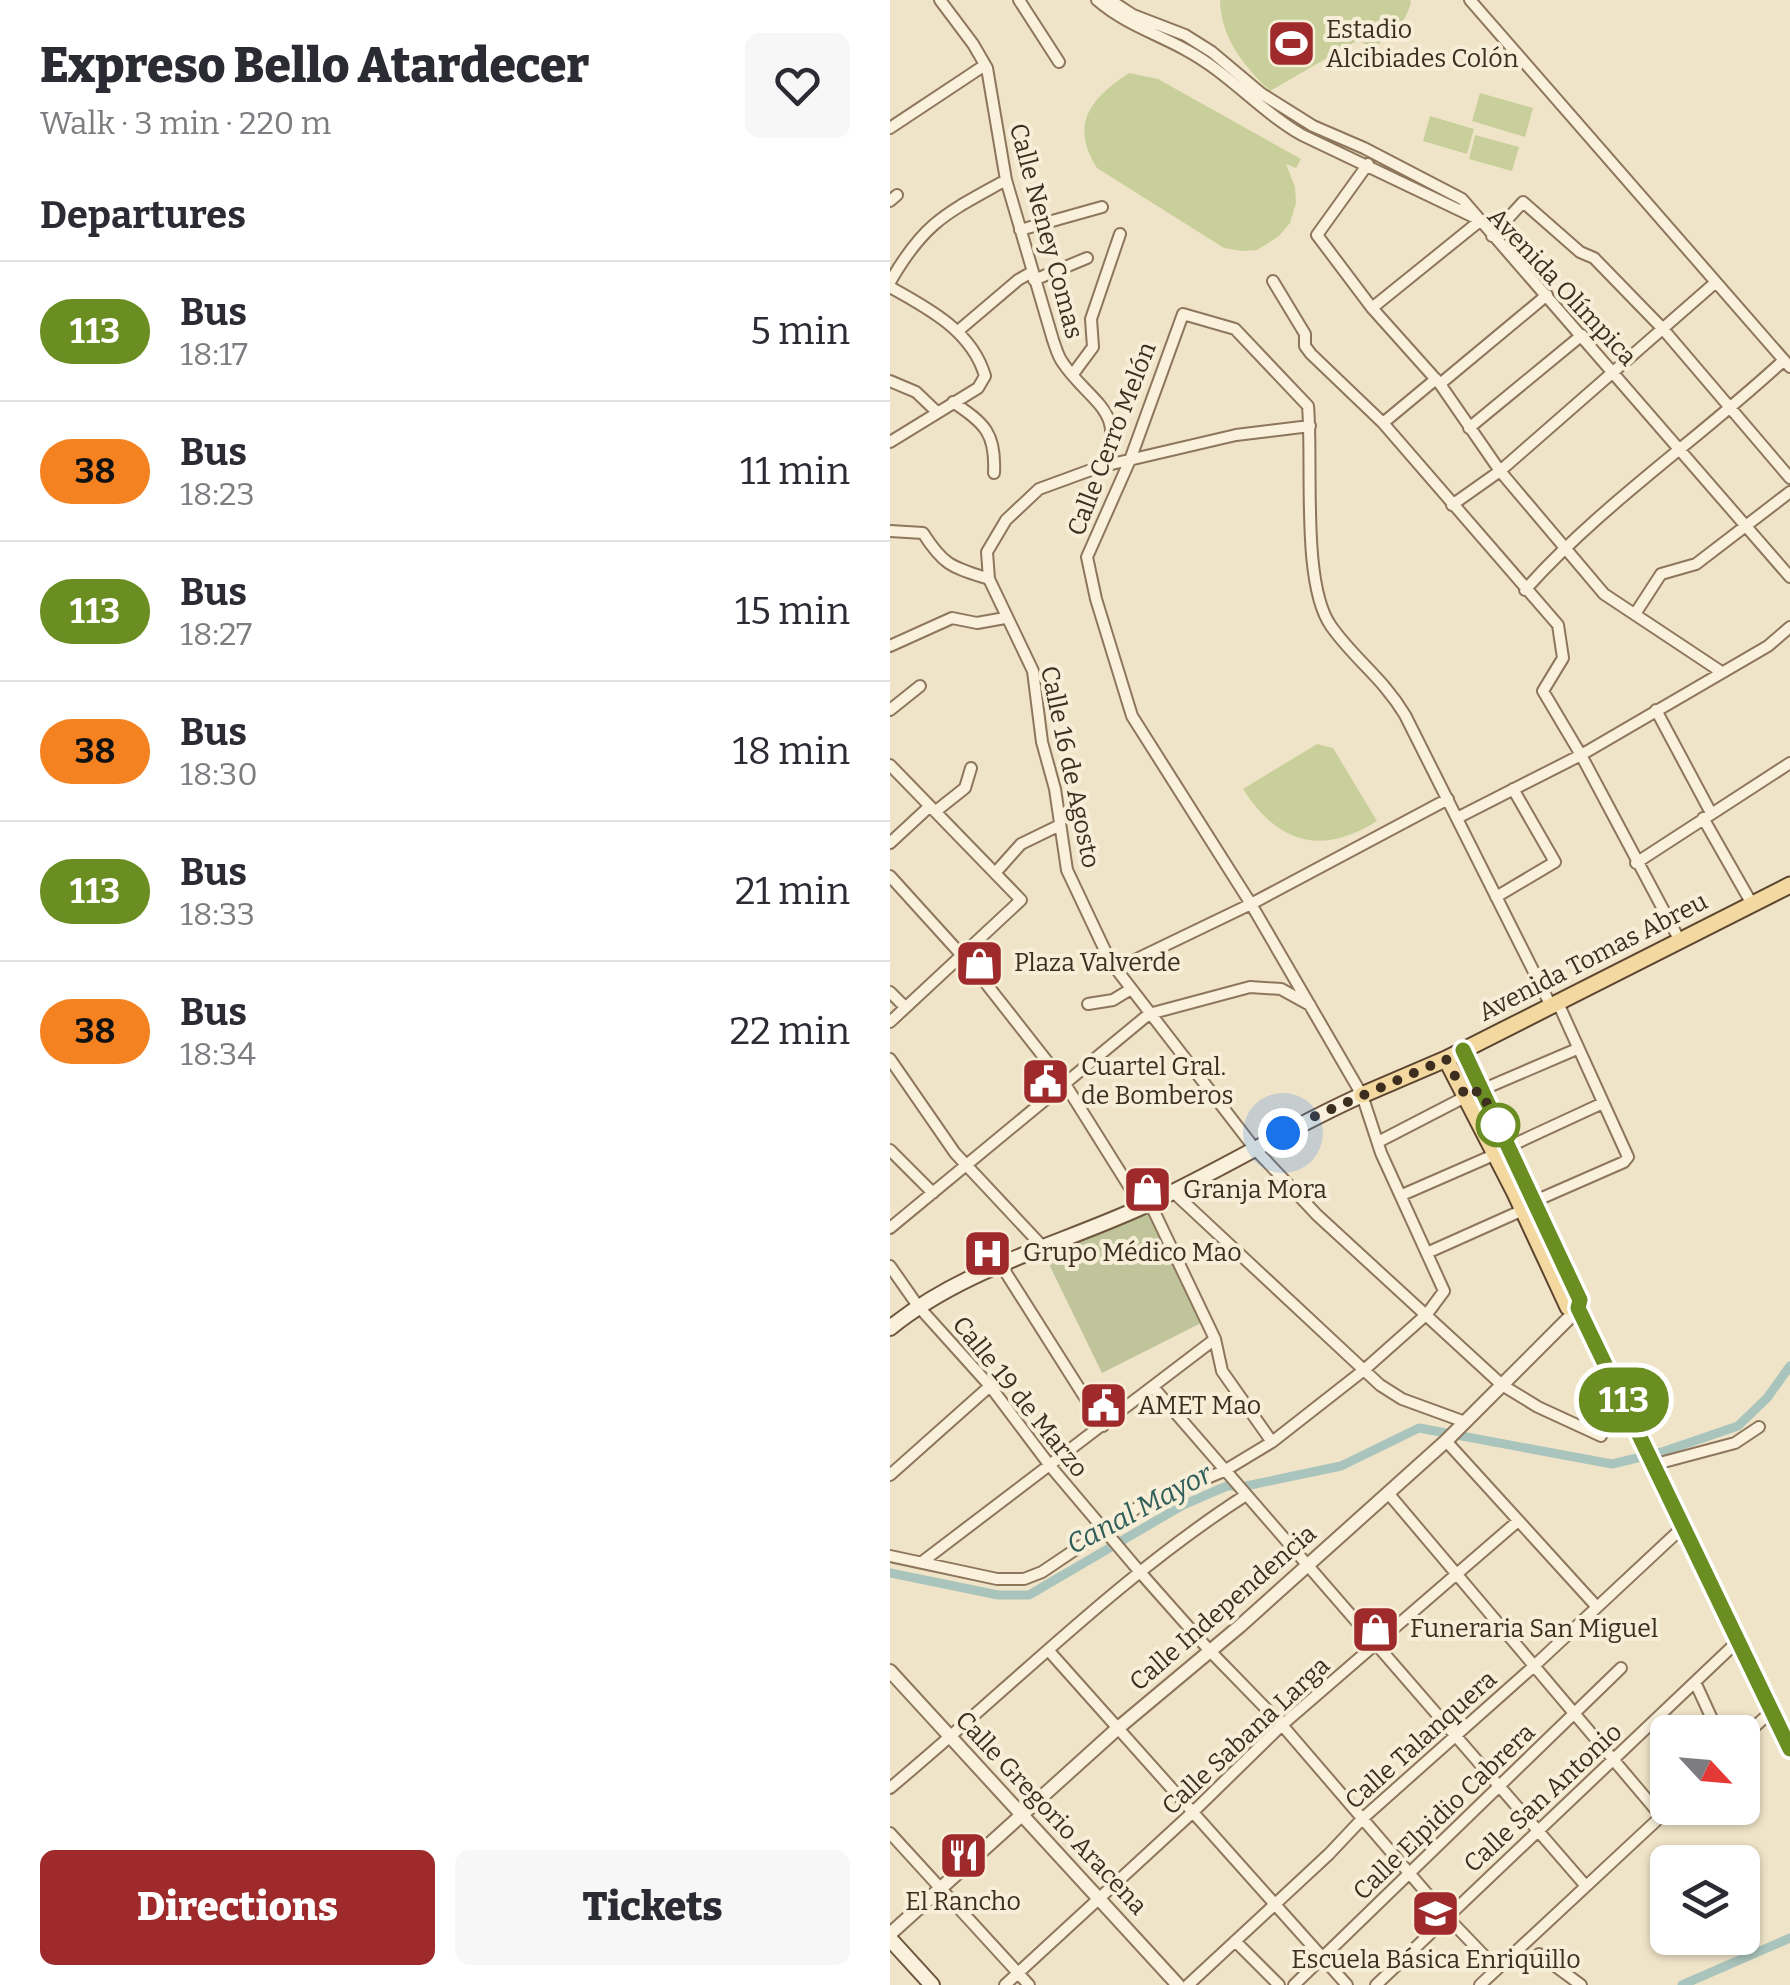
<!DOCTYPE html>
<html lang="en">
<head>
<meta charset="utf-8">
<style>
  body { margin:0; font-family:Bitter,serif; background:#f7f7f7; color:#2b2b33; height:100vh; display:flex; flex-direction:column; font-size:38px; white-space:nowrap }
  * { box-sizing:border-box; margin:0 }
  p { font-size:32px; color:#7c7c81 }
  .icon { flex:none; width:55px; height:55px; fill:none; stroke:currentColor; stroke-width:2; stroke-linecap:round; stroke-linejoin:round }
  .map { position:relative; flex:1; overflow:hidden }
  .drawer { display:flex; flex-direction:column; background:#fff; width:890px }
  .drawer>* { flex:none }
  .badge { padding:0 20px; border-radius:32px; font-size:35px; line-height:65px }
  .needle { width:65px; rotate:116deg }
  .fabs { position:absolute; left:760px; top:1715px; display:grid; gap:20px }
  .fabs a { display:grid; place-items:center; width:110px; height:110px; border-radius:15px; background:#fff; box-shadow:0 2px 8px #0004; font-size:50px }
  .you { position:absolute; width:50px; height:50px; margin:-25px; border:8px solid #fff; border-radius:50%; background:#1a73e8; box-shadow:0 0 0 15px #1a73e833 }
  .map>.badge { position:absolute; translate:-50% -50%; box-shadow:0 0 0 5px #fff }
  h2 { padding:0 40px; font-size:38px; line-height:90px }
  .round { display:grid; place-items:center; flex:none; width:105px; height:105px; border-radius:15px; background:#f7f7f7 }
  .head { display:flex; align-items:center; justify-content:space-between; height:170px; padding:0 40px }
  h1 { font-size:48px; font-weight:800; line-height:75px }
  .button { display:flex; gap:20px; margin-top:auto; padding:20px 40px }
  .button a { flex:1; height:115px; border-radius:15px; background:#9e2a2b; color:#fff; font-size:40px; font-weight:800; line-height:115px; text-align:center }
  .button a+a { background:#f7f7f7; color:#2b2b33 }
  ul { padding:0; list-style:none }
  li { display:flex; align-items:center; gap:30px; height:140px; padding:0 40px; border-top:2px solid #e1e1e2 }
  li div { flex:1 }
  li b { display:block; font-size:38px }
  li em { font-style:normal }
  li .badge { min-width:110px; font-weight:700; text-align:center }
  main { display:flex; flex:1; min-height:0 }
  .map>svg:first-child { display:block }
  .green { fill:#c9cf9b }
  .cemetery { fill:#bfc49a }
  .lines { fill:none; stroke-linecap:round; stroke-linejoin:round }
  .canal { stroke:#a9c4bc; stroke-width:9 }
  .minor-casing { stroke:#8d765c; stroke-width:14 }
  .tertiary-casing { stroke:#8d765c; stroke-width:16 }
  .secondary-casing { stroke:#6f573f; stroke-width:18 }
  .primary-casing { stroke:#5b4430; stroke-width:19 }
  .minor { stroke:#faf1dc; stroke-width:10 }
  .tertiary { stroke:#faf1dc; stroke-width:12 }
  .secondary { stroke:#faf1dc; stroke-width:14 }
  .primary { stroke:#f3d9a0; stroke-width:15 }
  .line-casing { stroke:#fff; stroke-width:22 }
  .line { stroke:#6b8e23; stroke-width:15 }
  .walk { stroke:#3d2e20; stroke-width:10; stroke-dasharray:0 18 }
  .stop-dot { fill:#fff; stroke:#6b8e23; stroke-width:5 }
  .labels { text-anchor:middle; dominant-baseline:central; stroke-width:8; stroke-linejoin:round; paint-order:stroke }
  .poi-label { font-size:25px; fill:#3d2e20; stroke:#f7eed8; text-anchor:start }
  .street-label { font-size:25px; fill:#3d2e20; stroke:#f7eed8 }
  .water-label { font-size:28px; font-style:italic; fill:#2f5d5a; stroke:#f7eed8 }
</style>
</head>
<body>
<main>
<section class="drawer">
<div class="head"><div><h1>Expreso Bello Atardecer</h1><p>Walk · 3 min · 220 m</p></div><a class="round"><svg class="icon" aria-label="heart" viewBox="0 0 24 24"><path d="M12 20l-8-8c-3-5 5-10 8-4 3-6 11-1 8 4z"/></svg></a></div>
<h2>Departures</h2>
<ul>
<li><span class="badge" style="background:#6b8e23;color:#fff">113</span><div><b>Bus</b><p>18:17</p></div><em>5 min</em></li>
<li><span class="badge" style="background:#f58220;color:#111">38</span><div><b>Bus</b><p>18:23</p></div><em>11 min</em></li>
<li><span class="badge" style="background:#6b8e23;color:#fff">113</span><div><b>Bus</b><p>18:27</p></div><em>15 min</em></li>
<li><span class="badge" style="background:#f58220;color:#111">38</span><div><b>Bus</b><p>18:30</p></div><em>18 min</em></li>
<li><span class="badge" style="background:#6b8e23;color:#fff">113</span><div><b>Bus</b><p>18:33</p></div><em>21 min</em></li>
<li><span class="badge" style="background:#f58220;color:#111">38</span><div><b>Bus</b><p>18:34</p></div><em>22 min</em></li>
</ul>
<div class="button"><a>Directions</a><a>Tickets</a></div>
</section>
<div class="map">
<svg width="900" height="1985" viewBox="0 0 900 1985">
  <rect width="100%" height="100%" fill="#f0e4c8"/>
  <!-- green -->
  <path class="green" d="M330,0h190l1,2c-6,24 -21,34 -41,48l-10,-11 -90,52c-27,-26 -49,-53 -50,-91z
    M239,73l29,6 143,80 -5,9 -10,-4 9,23 1,16 -6,20 -11,13 -22,14 -16,1 -17,-3 -127,-80c-28,-44 -6,-70 32,-95z
    M590,93l53,15 -8,29 -53,-16z
    M540,116l44,13 -7,25 -44,-13z
    M585,135l44,12 -7,24 -43,-12z
    M427,744l16,4 44,73c-55,35 -99,23 -134,-32z"/>
  <!-- cemetery -->
  <path class="cemetery" d="M260,1208l55,113 -103,52 -57,-117z"/>
  <g class="lines">
    <!-- canal -->
    <path class="canal" d="M0,1573l108,22h31l154,-90 44,-19h19l95,-20 78,-38 193,36 50,-12 76,-26 29,-28 23,-32
      M792,1985l108,-47"/>
    <defs>
      <path id="minor" d="M50,0l33,44 14,24 19,112 47,160c3,8 5,17 10,23 25,38 70,51 36,104
        M129,0l40,62
        M207,0c28,24 58,33 89,50 43,23 74,61 116,85l178,85
        M220,0l23,15 52,20 27,17 50,42 51,32 51,22 98,51 328,378
        M580,0l320,367
        M0,128l95,-63
        M478,164l-51,71 55,73 68,76 60,87 104,123 116,77
        M0,201l7,-6
        M130,230l82,-23
        M602,236l31,-34 57,50 14,6 69,71 127,149
        M144,280l53,-22
        M383,281l32,53v12l6,8 72,69 175,202 5,33 -20,33 38,64 99,186
        M0,282c35,-61 57,-69 116,-102
        M0,287c38,21 82,44 95,89l-7,12 -88,54
        M482,308l109,-88
        M68,331l60,-51 14,-8
        M183,374l20,-27 -2,-28 29,-85
        M0,381l26,11 21,20
        M550,384l107,-89
        M63,402c32,22 43,31 41,71
        M493,423l53,-44
        M420,426l-74,9 -137,32 -60,22 -33,31 -19,32 2,27 44,92 9,71 13,47 12,81 43,91 145,188 62,66 185,170 36,22 63,29
        M579,428l113,-93
        M562,505l48,-34 216,-189
        M0,531l33,2c21,33 29,34 66,46
        M635,590c77,-86 174,-151 259,-230
        M745,614l26,-40 35,-10 94,-72
        M0,646l62,-28 25,5 28,-5
        M0,710l30,-24
        M766,710l55,103
        M0,765l131,135 -131,122
        M46,811l29,-23 6,-20
        M567,818l124,-63 187,-109 22,-19
        M813,818l49,86
        M0,843l40,-37
        M746,863l154,-100
        M106,872l25,-28 39,-19
        M0,876l87,96 88,112 77,123
        M606,897l59,-35 -42,-73
        M226,969l135,-65 197,-105
        M0,992l15,15
        M198,1004l25,-4 18,-11
        M0,1059l65,94 87,93
        M488,1142l87,-45 112,-48
        M618,1147l95,-44
        M0,1150l43,43
        M282,1191l208,194 22,14 63,23
        M512,1195l94,-41
        M645,1201l89,-39 4,-5 -70,-154
        M260,1203l65,136 7,32 50,71
        M0,1228l259,-214 101,-27 31,2 29,16
        M539,1252l94,-42
        M111,1265l102,161
        M0,1266l28,40 72,80 61,81 88,104 70,79 73,75 165,192 50,52
        M263,1387l432,498
        M556,1441l151,166
        M766,1464l79,-21 24,-16
        M0,1475l100,-89
        M498,1493l273,323
        M0,1556l107,23h27l18,-7 98,-66 84,-35 48,-29 92,-72 63,-56 17,-23 -63,-138 -19,-58 -111,-191 -119,-188 -36,-117 -9,-42 43,-97 53,-146 52,15 73,77c5,57 -7,178 23,220 23,33 52,52 74,89l146,291
        M32,1562l293,-223
        M159,1651l298,334
        M805,1682l23,50
        M770,1715l8,17
        M852,1738l30,-27
        M0,1788c118,-98 227,-210 356,-293
        M0,1833l139,152
        M345,1941l44,44
        M649,1954l42,31
        M115,1985l188,-173 89,-87 236,-204
        M298,1985l141,-131 33,-35 172,-153 149,-139
        M404,1985l327,-317
        M486,1985l362,-344
        M590,1985l190,-177"/>
      <path id="tertiary" d="M0,1671l288,314
        M0,1934l228,-206 122,-102 206,-185 133,-133"/>
      <path id="secondary" d="M0,1328c74,-60 169,-83 254,-122 74,-34 144,-78 218,-111
        M0,1939l42,46"/>
      <path id="primary" d="M573,1050l117,250 -1,8 211,441
        M556,1059l69,134 53,114 11,1
        M472,1095l84,-36 344,-174"/>
    </defs>
    <!-- minor casing -->
    <use href="#minor" class="minor-casing"/>
    <!-- tertiary casing -->
    <use href="#tertiary" class="tertiary-casing"/>
    <!-- secondary casing -->
    <use href="#secondary" class="secondary-casing"/>
    <!-- primary casing -->
    <use href="#primary" class="primary-casing"/>
    <!-- minor -->
    <use href="#minor" class="minor"/>
    <!-- tertiary -->
    <use href="#tertiary" class="tertiary"/>
    <!-- secondary -->
    <use href="#secondary" class="secondary"/>
    <!-- primary -->
    <use href="#primary" class="primary"/>
  </g>
  <g class="lines">
    <defs>
      <path id="line" d="M573,1050l117,250 -2,8 212,441"/>
    </defs>
    <!-- line casing -->
    <use href="#line" class="line-casing"/>
    <!-- line -->
    <use href="#line" class="line"/>
    <!-- walk -->
    <path class="walk" d="M393,1133l28,-15 135,-59 20,38 14,-7 18,35"/>
  </g>
  <!-- icons -->
  <defs>
    <symbol id="stadium-square" viewBox="-11 -11 22 22"><rect x="-9" y="-9" width="18" height="18" rx="4" fill="#9e2a2b" stroke="#f7eed8"/><path d="M0-5a6.5 5 0 1 0 0 10a6.5 5 0 1 0 0-10ZM-3.5-1.8h7v3.6h-7Z" fill="#fff"/></symbol>
    <symbol id="shop-square" viewBox="-11 -11 22 22"><rect x="-9" y="-9" width="18" height="18" rx="4" fill="#9e2a2b" stroke="#f7eed8"/><path d="M-5-2.5h2.3a2.7 3.5 0 0 1 5.4 0H5L5.5 6h-11ZM-1.5-2.5h3a1.5 2.3 0 0 0-3 0Z" fill="#fff"/></symbol>
    <symbol id="civic-square" viewBox="-11 -11 22 22"><rect x="-9" y="-9" width="18" height="18" rx="4" fill="#9e2a2b" stroke="#f7eed8"/><path d="M-.6-6.5H3V-4.5H.6V-3L4-1V1h2V6H-6V1h2V-1L-.6-3ZM-1.2 2.5V6h2.4V2.5Z" fill="#fff"/></symbol>
    <symbol id="hospital-square" viewBox="-11 -11 22 22"><rect x="-9" y="-9" width="18" height="18" rx="4" fill="#9e2a2b" stroke="#f7eed8"/><path d="M-5-5h3v3.5h4V-5h3V5h-3V1.5h-4V5h-3Z" fill="#fff"/></symbol>
    <symbol id="restaurant-square" viewBox="-11 -11 22 22"><rect x="-9" y="-9" width="18" height="18" rx="4" fill="#9e2a2b" stroke="#f7eed8"/><path d="M-5-6h1v4h1v-4h1v4h1v-4h1v5L-1.5 .5V6h-2V.5L-5-1ZM5-6V6H3V1.5H1.5Q1.5-4 5-6Z" fill="#fff"/></symbol>
    <symbol id="school-square" viewBox="-11 -11 22 22"><rect x="-9" y="-9" width="18" height="18" rx="4" fill="#9e2a2b" stroke="#f7eed8"/><path d="M0-5L7-2L0 1L-7-2ZM-4 1L0 2.5L4 1V4Q0 6-4 4Z" fill="#fff"/></symbol>
  </defs>
  <g fill-rule="evenodd">
    <use href="#stadium-square" x="374" y="16" width="55" height="55"/>
    <use href="#shop-square" x="62" y="936" width="55" height="55"/>
    <use href="#civic-square" x="128" y="1054" width="55" height="55"/>
    <use href="#shop-square" x="230" y="1162" width="55" height="55"/>
    <use href="#hospital-square" x="70" y="1226" width="55" height="55"/>
    <use href="#civic-square" x="186" y="1378" width="55" height="55"/>
    <use href="#shop-square" x="458" y="1602" width="55" height="55"/>
    <use href="#restaurant-square" x="46" y="1828" width="55" height="55"/>
    <use href="#school-square" x="518" y="1886" width="55" height="55"/>
  </g>
  <!-- markers -->
  <circle class="stop-dot" cx="608" cy="1125" r="20"/>
  <g class="labels">
    <!-- poi labels -->
    <g class="poi-label">
      <text x="436" y="30">Estadio<tspan x="436" dy="29">Alcibiades Colón</tspan></text>
      <text x="124" y="963">Plaza Valverde</text>
      <text x="191" y="1067">Cuartel Gral.<tspan x="191" dy="29">de Bomberos</tspan></text>
      <text x="293" y="1190">Granja Mora</text>
      <text x="133" y="1253">Grupo Médico Mao</text>
      <text x="248" y="1406">AMET Mao</text>
      <text x="520" y="1629">Funeraria San Miguel</text>
      <text x="73" y="1902" text-anchor="middle">El Rancho</text>
      <text x="546" y="1960" text-anchor="middle">Escuela Básica Enriquillo</text>
    </g>
    <!-- street labels -->
    <g class="street-label">
      <text transform="translate(156 231) rotate(75)">Calle Neney Comas</text>
      <text transform="translate(672 287) rotate(47)">Avenida Olímpica</text>
      <text transform="translate(222 439) rotate(-69)">Calle Cerro Melón</text>
      <text transform="translate(180 767) rotate(78)">Calle 16 de Agosto</text>
      <text transform="translate(703 957) rotate(-27)">Avenida Tomas Abreu</text>
      <text transform="translate(130 1397) rotate(51)">Calle 19 de Marzo</text>
      <text transform="translate(333 1608) rotate(-41)">Calle Independencia</text>
      <text transform="translate(356 1736) rotate(-43)">Calle Sabana Larga</text>
      <text transform="translate(531 1740) rotate(-42)">Calle Talanquera</text>
      <text transform="translate(653 1798) rotate(-43)">Calle San Antonio</text>
      <text transform="translate(554 1812) rotate(-44)">Calle Elpidio Cabrera</text>
      <text transform="translate(161 1813) rotate(47)">Calle Gregorio Aracena</text>
    </g>
    <!-- water labels -->
    <g class="water-label">
      <text transform="translate(249 1509) rotate(-28)">Canal Mayor</text>
    </g>
  </g>
</svg>
<div class="fabs">
<a><svg class="needle" viewBox="-14 -14 28 28"><path d="M0-13l5 13h-10z" fill="#e53935"/><path d="M0 13l5-13h-10z" fill="#7c7c81"/></svg></a>
<a><svg class="icon" aria-label="layers" viewBox="0 0 24 24"><path d="M12 4l9 5-9 5-9-5zM3 14l9 5 9-5"/></svg></a>
</div>
<div class="you" style="left:393px;top:1133px"></div>
<b class="badge" style="left:734px;top:1400px;background:#6b8e23;color:#fff">113</b>
</div>
</main>
</body>
</html>
